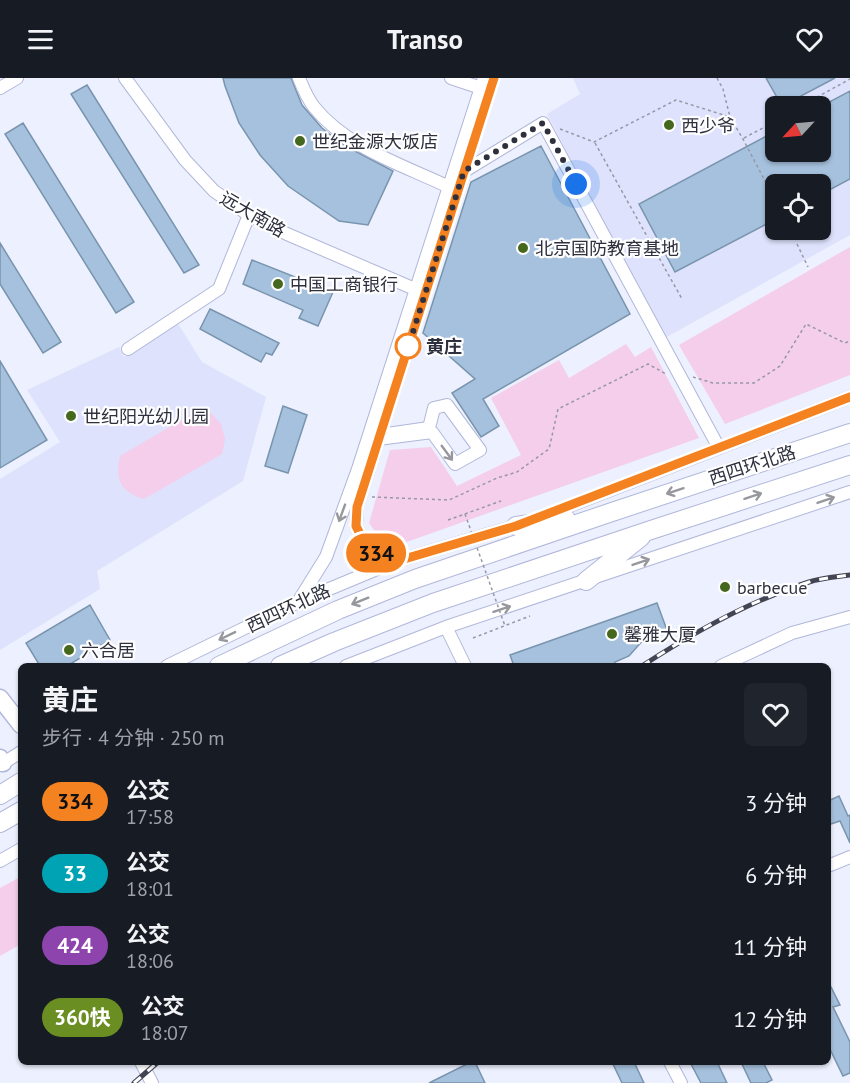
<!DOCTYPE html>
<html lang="zh">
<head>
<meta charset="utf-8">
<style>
  body { margin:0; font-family:"PT Sans","Noto Sans SC",sans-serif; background:#20242c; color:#f1f3f6; height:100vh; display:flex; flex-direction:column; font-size:22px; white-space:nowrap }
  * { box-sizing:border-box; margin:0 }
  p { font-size:20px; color:#9ea1a6 }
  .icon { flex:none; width:33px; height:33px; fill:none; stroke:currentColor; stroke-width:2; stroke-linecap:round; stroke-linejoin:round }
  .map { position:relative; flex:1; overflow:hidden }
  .details { position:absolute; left:18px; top:585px; width:813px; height:402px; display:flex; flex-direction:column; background:#171b24; border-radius:9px; box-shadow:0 2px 4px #0004 }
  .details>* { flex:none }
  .badge { padding:0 12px; border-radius:20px; font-size:21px; line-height:39px }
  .needle { width:39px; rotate:244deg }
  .controls { position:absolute; left:765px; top:18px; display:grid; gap:12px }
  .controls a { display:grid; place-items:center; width:66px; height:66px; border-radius:9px; background:#171b24; box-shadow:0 2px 4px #0004; font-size:30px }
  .you { position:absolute; width:30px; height:30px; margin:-15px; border:4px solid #fff; border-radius:50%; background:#1a73e8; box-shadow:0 0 0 9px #1a73e833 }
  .map>.badge { position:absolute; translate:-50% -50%; box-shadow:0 0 0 3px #fff }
  .round { display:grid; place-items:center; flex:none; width:63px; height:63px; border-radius:9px; background:#20242c }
  .headline { display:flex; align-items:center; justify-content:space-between; height:102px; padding:0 24px }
  h1 { font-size:28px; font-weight:700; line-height:45px }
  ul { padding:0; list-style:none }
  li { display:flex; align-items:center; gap:18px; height:72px; padding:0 24px }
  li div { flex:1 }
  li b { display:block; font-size:22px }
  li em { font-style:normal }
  li .badge { min-width:66px; font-weight:700; text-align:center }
  header { display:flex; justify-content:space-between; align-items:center; height:78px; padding:0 24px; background:#171b24; font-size:27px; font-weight:700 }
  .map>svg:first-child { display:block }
  .built { fill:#dee2fc; fill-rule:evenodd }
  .green { fill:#f4ceea }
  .building { fill:#a6c1dd; stroke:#7994ad; stroke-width:1.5 }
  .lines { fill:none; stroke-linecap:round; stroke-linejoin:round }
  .minor-casing { stroke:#b1b7d9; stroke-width:14 }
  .major-casing { stroke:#b1b7d9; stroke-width:19 }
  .highway-casing { stroke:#b1b7d9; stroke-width:20 }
  .path { stroke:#9698a6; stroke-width:1.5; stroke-dasharray:3 3; stroke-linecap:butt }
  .minor { stroke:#fff; stroke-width:12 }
  .major { stroke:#fff; stroke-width:16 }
  .highway { stroke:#fff; stroke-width:18 }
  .rail-casing { stroke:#434553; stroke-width:5 }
  .rail { stroke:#fefefe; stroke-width:3; stroke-dasharray:9; stroke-linecap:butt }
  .path-bridge { stroke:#9698a6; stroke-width:1.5; stroke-dasharray:3 3; stroke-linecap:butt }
  .oneway { stroke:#96989e }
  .line-casing { stroke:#fff; stroke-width:14 }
  .line { stroke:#f58220; stroke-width:9 }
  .walk { stroke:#2e303e; stroke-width:6; stroke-dasharray:0 10.8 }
  .poi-dot { fill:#45671e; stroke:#fefefe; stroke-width:2 }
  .stop-dot { fill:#fff; stroke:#f58220; stroke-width:3 }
  .labels { text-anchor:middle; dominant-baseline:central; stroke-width:4.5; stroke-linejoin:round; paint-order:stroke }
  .poi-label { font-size:18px; fill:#2e303e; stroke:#fefefe; text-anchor:start }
  .street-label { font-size:18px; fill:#2e303e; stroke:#fefefe }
  .stop-label { font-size:18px; font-weight:bold; fill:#2e303e; stroke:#fefefe; text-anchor:start }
</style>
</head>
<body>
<header><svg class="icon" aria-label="menu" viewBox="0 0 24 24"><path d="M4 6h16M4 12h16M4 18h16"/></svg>Transo<svg class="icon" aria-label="heart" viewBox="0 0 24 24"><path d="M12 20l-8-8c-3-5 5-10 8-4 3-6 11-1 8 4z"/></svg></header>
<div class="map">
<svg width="850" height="1005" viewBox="0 0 850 1005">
  <rect width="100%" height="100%" fill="#edf0fe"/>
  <!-- built -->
  <path class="built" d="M573,0h277v157l-185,103 -118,-224 33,-20zM776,28h44v46h-44zM776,106h44v46h-44z
    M177,244l25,40 64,35 -23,84 -146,90 3,18 -100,61v-171l60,-37 -33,-52 92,-43 5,10z"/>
  <!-- green -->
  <path class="green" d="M850,169v128l-125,49 -46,-79z
    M626,266l9,13 16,-10 48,91 -312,111 -18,-26 21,-73 41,-3 26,39 64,-31 -30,-57 68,-38 10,18z
    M197,333l14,2 10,11 4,15 -3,15 -78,45c-24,-7 -29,-19 -24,-43z
    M20,799l1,67 -21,12v-68z"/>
  <!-- building -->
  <path class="building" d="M223,0h68l11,27 20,23 16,13 17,10 38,20 -25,54 -29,-4 -51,-35 -28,-31 -21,-32 -14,-37z
    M766,0h69l-53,28z
    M87,7l112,180 -15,8 -113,-179z
    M850,13v88l-30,16v-11h-44v35l-101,53 -36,-68 137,-73v21h44v-45z
    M23,45l111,179 -18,11 -111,-179z
    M541,68l89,168 -147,85 16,27 -18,11 -29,-44 23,-14 -52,-46 48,-151z
    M0,165l61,99 -18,11 -43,-69z
    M252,182l81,32 -15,34 -19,-8 4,-8 -60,-26z
    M210,231l69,34 -7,12 -6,-2 -5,9 -61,-33z
    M0,283l47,79 -47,28z
    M283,328l24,9 -19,58 -23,-7z
    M657,525l10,27 -22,8 -16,18 -14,6 -2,4h-99l-4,-11z
    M90,527l20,35 -43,26h-27l-14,-23z
    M839,718l9,20 2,-1v28l-10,-22 -12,4v-24z
    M828,903l12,24 -7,2 17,35v31l-7,3 -15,-31z
    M471,984h4l10,21h-56z
    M612,984h22l10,21h-22z
    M690,984h27l10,21h-26z
    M741,984h22l9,18 -6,3h-15z"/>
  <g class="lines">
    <defs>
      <path id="minor" d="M125,0l60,82 29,31 35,24 38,19 137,59
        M299,0c4,10 8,20 15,29 33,41 89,58 135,80
        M451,0l30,10
        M0,10l17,-10
        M463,94l80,-49 176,325
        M128,271l91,-60 30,-74
        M378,361l54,-7 23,32 25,-14 -33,-45 -13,3 -5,20 -49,7
        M541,439l309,-120
        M394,484l-26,-12 -12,-24 1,-19 136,-429
        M298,524l28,-45 32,-88 126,-391
        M446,549l19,39
        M167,588l131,-64 96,-40 128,-38
        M346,588l100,-39 404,-135
        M721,588l71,-33 58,-16
        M0,687l21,-13
        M0,783l21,-12
        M828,788l22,-9
        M141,984l11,21
        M670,984l11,21"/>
      <path id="major" d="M0,620l21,27
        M0,680l3,5"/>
      <path id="highway" d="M516,448l50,-7
        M586,503l55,-44
        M219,588l119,-56 77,-31 194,-66 241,-80
        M280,588l54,-24 99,-39 218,-73 199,-65
        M0,717l21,-13
        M0,745l21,-12"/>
    </defs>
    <!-- minor casing -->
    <use href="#minor" class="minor-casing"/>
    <!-- major casing -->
    <use href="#major" class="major-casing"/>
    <!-- highway casing -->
    <use href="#highway" class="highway-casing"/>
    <!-- path -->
    <path class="path" d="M717,0l6,11 7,28 13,22 33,63
      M801,28l49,-27
      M560,51l34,13 82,-42 54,17
      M744,60l32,-17
      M595,65l87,156
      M797,166l11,23
      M693,299l20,6h41l26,-17 26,-42 39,19 5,-2
      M372,419l77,3 48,-22 20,-6 32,-23 9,-40 90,-45 18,10
      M448,442l53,-19
      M473,560l57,-22"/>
    <!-- minor -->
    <use href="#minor" class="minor"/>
    <!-- major -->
    <use href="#major" class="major"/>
    <!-- highway -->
    <use href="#highway" class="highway"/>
    <defs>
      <path id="rail" d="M642,588c52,-34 107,-65 167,-84 13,-4 27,-5 41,-7
        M134,1005l24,-21"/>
    </defs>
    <!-- rail casing -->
    <use href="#rail" class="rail-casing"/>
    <!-- rail -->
    <use href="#rail" class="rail"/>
    <!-- path-bridge -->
    <path class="path-bridge" d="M465,436l40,112"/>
  </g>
  <!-- one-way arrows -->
  <defs><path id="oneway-shaft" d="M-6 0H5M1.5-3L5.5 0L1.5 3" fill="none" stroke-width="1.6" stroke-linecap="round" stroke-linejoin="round" transform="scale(1.5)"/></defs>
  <g class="oneway">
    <use href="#oneway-shaft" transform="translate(447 375) rotate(54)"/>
    <use href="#oneway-shaft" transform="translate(675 413) rotate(162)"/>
    <use href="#oneway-shaft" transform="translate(753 418) rotate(-18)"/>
    <use href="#oneway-shaft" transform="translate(826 422) rotate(-19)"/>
    <use href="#oneway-shaft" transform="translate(342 435) rotate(110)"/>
    <use href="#oneway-shaft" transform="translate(641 484) rotate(-19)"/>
    <use href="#oneway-shaft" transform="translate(360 523) rotate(158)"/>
    <use href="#oneway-shaft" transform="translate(502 531) rotate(-18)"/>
    <use href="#oneway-shaft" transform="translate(227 558) rotate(154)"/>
  </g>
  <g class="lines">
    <defs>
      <path id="line" d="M494,0l-137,429 -1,19 12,24 26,12 122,-36 334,-129"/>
    </defs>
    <!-- line casing -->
    <use href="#line" class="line-casing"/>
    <!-- line -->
    <use href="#line" class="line"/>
    <!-- walk -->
    <path class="walk" d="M408,268l-2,8 58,-183 79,-48 33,61"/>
  </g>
  <!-- markers -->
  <g class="poi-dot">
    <circle cx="669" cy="47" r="6"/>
    <circle cx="300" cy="63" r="6"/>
    <circle cx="523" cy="170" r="6"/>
    <circle cx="278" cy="206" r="6"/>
    <circle cx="71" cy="338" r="6"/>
    <circle cx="725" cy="509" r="6"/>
    <circle cx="612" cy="556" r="6"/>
    <circle cx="69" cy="572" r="6"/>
  </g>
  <circle class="stop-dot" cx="408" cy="268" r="12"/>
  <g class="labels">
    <!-- poi labels -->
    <g class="poi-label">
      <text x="681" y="47">西少爷</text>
      <text x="312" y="63">世纪金源大饭店</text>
      <text x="535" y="170">北京国防教育基地</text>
      <text x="290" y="206">中国工商银行</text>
      <text x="83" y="338">世纪阳光幼儿园</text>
      <text x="737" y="509">barbecue</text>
      <text x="624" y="556">馨雅大厦</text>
      <text x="81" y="572">六合居</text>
    </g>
    <!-- street labels -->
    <g class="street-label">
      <text transform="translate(253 136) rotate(30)">远大南路</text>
      <text transform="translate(752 387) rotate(-18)">西四环北路</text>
      <text transform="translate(288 530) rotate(-25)">西四环北路</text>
    </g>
    <!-- stop labels -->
    <g class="stop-label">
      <text x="426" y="268">黄庄</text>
    </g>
  </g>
</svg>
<div class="controls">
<a><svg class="needle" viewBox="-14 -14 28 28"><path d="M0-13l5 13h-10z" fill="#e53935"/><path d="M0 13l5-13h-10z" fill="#9ea1a6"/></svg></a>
<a><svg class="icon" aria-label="locate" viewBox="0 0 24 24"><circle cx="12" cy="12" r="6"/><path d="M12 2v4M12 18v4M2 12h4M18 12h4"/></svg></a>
</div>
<div class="you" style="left:576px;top:106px"></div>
<b class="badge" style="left:376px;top:475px;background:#f58220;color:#111">334</b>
<section class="details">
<div class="headline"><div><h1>黄庄</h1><p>步行 · 4 分钟 · 250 m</p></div><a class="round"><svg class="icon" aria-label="heart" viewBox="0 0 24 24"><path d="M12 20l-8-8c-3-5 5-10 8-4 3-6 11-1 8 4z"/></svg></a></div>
<ul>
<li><span class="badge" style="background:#f58220;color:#111">334</span><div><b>公交</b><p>17:58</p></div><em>3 分钟</em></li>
<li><span class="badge" style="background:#00a3b4;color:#fff">33</span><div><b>公交</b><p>18:01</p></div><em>6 分钟</em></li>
<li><span class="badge" style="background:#8e44ad;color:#fff">424</span><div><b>公交</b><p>18:06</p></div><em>11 分钟</em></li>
<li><span class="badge" style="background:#6b8e23;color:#fff">360快</span><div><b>公交</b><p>18:07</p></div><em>12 分钟</em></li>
</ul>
</section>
</div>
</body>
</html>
